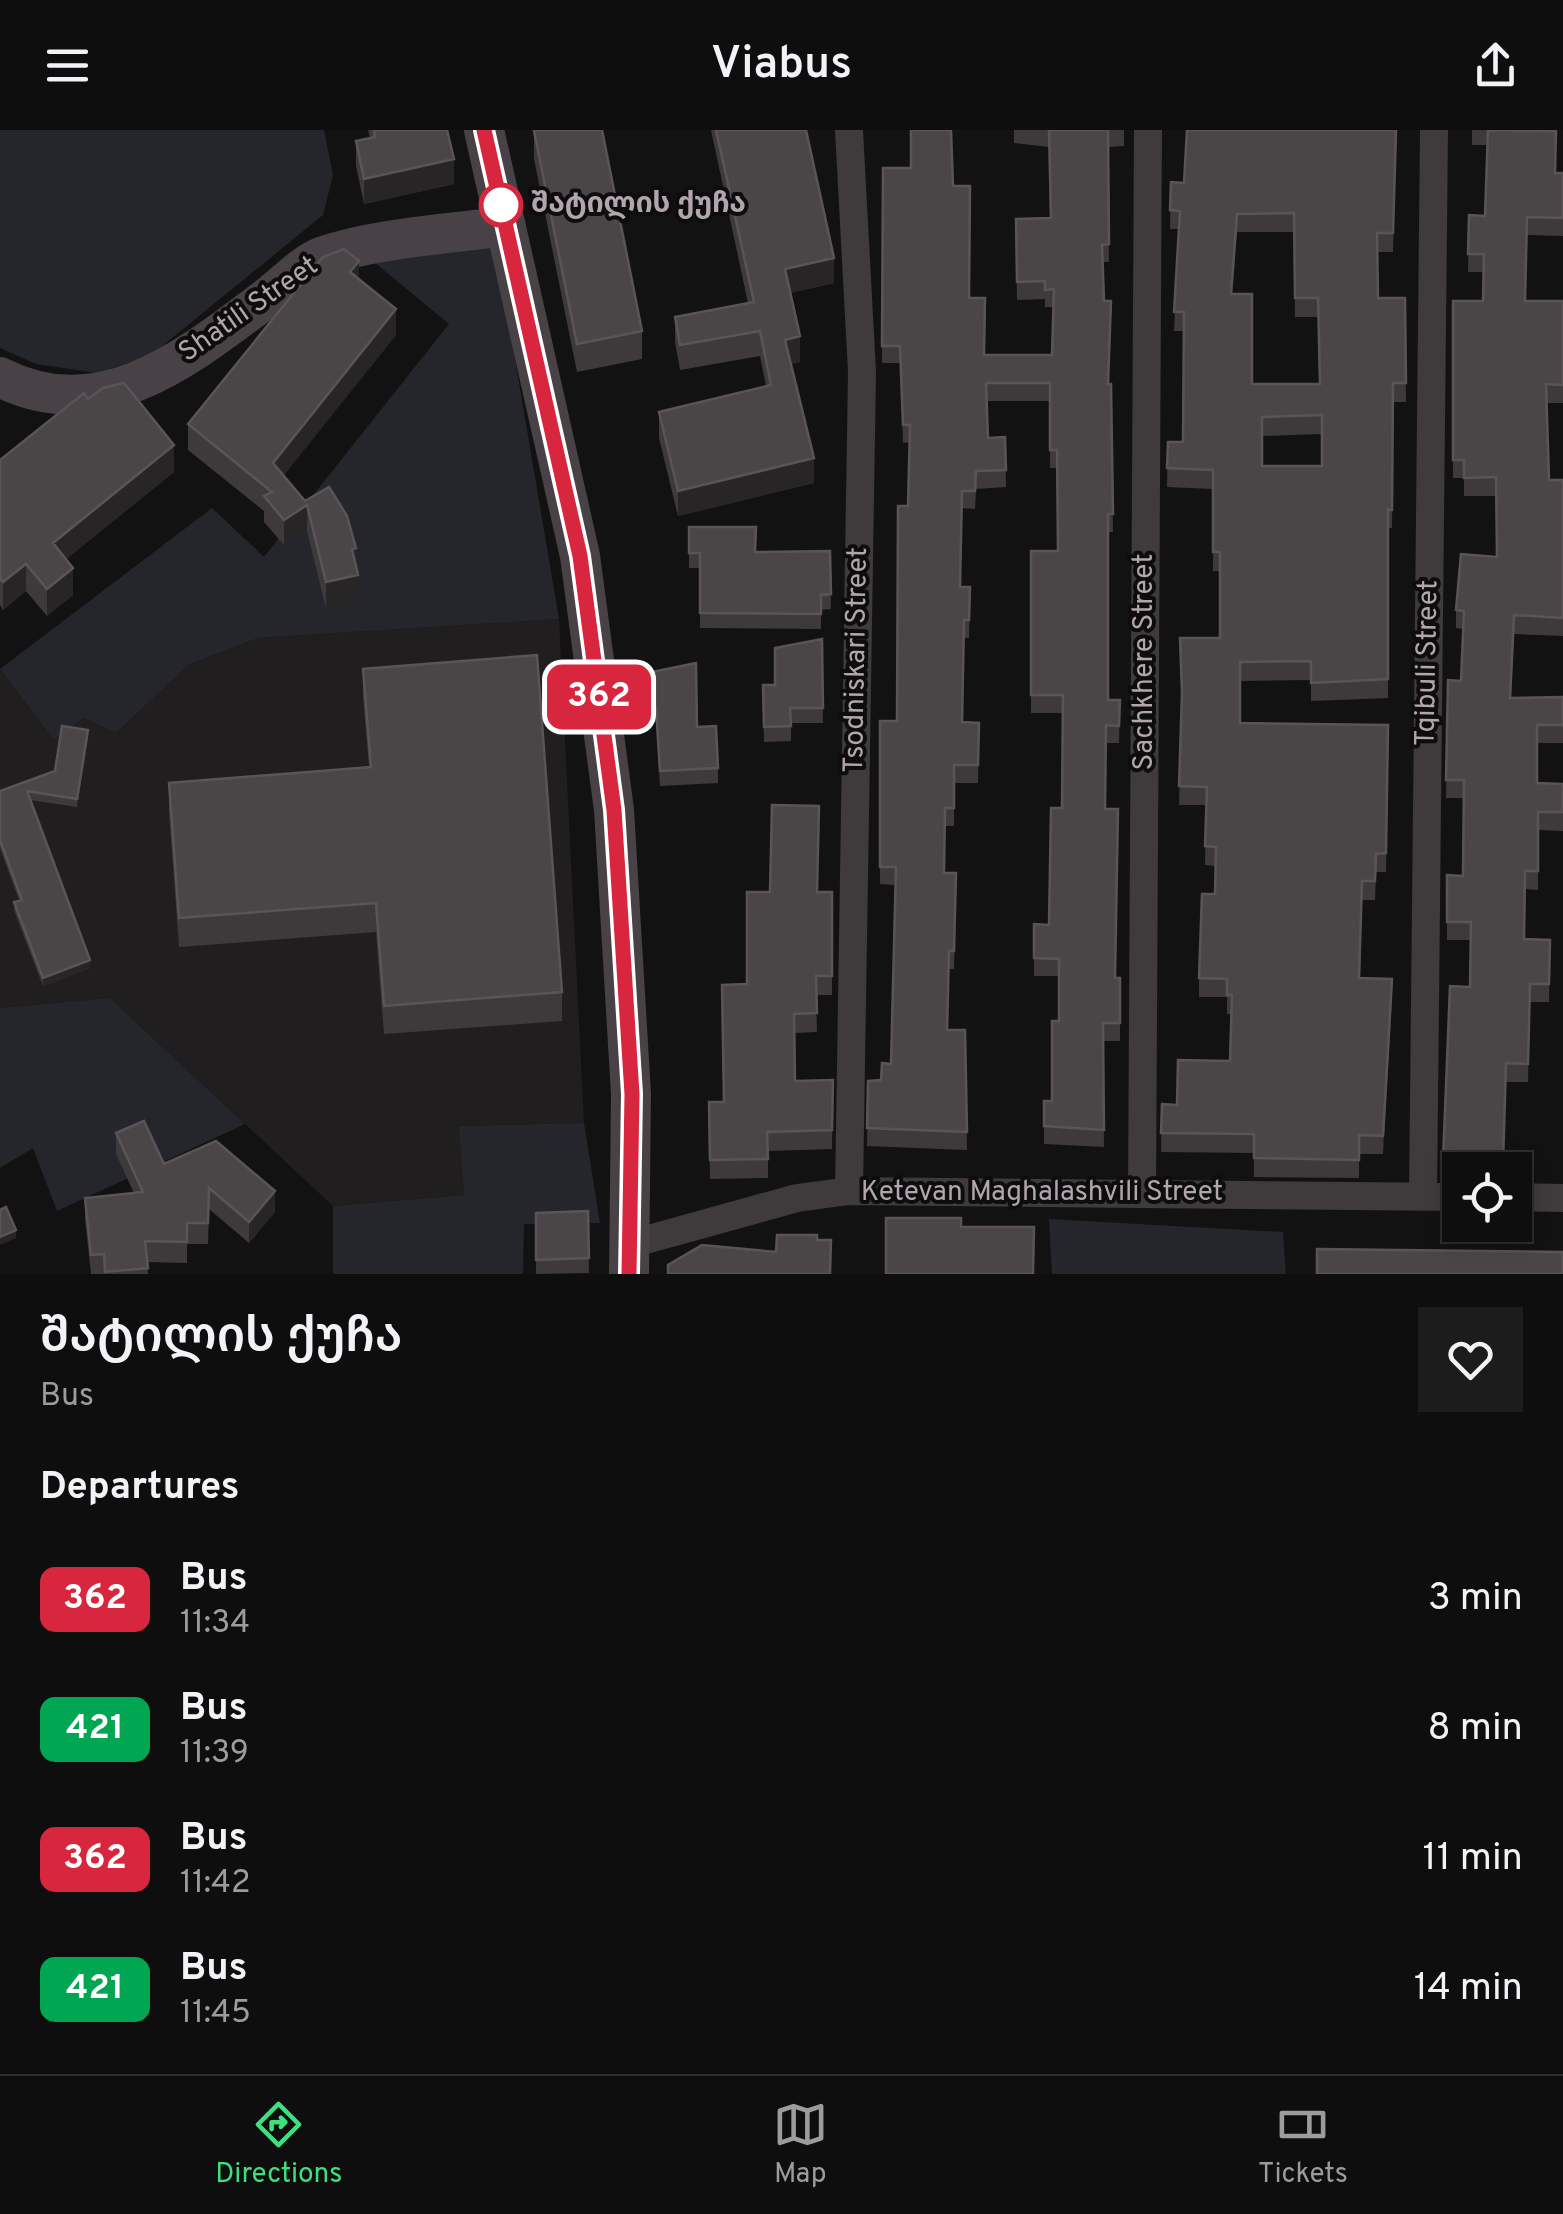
<!DOCTYPE html>
<html lang="en">
<head>
<meta charset="utf-8">
<style>
  body { margin:0; font-family:Overpass,"Noto Sans Georgian",sans-serif; background:#1c1c1c; color:#f1f3f6; height:100vh; display:flex; flex-direction:column; font-size:38px; white-space:nowrap }
  * { box-sizing:border-box; margin:0 }
  p { font-size:32px; color:#9b9c9e }
  .icon { flex:none; width:55px; height:55px; fill:none; stroke:currentColor; stroke-width:2; stroke-linecap:round; stroke-linejoin:round }
  .map { position:relative; height:1144px; overflow:hidden }
  .details { display:flex; flex-direction:column; background:#0e0e0e; flex:1 }
  .details>* { flex:none }
  .badge { padding:0 20px; border-radius:15px; font-size:35px; line-height:65px }
  .buttons { position:absolute; left:1442px; top:1022px; display:grid; gap:20px }
  .buttons a { display:grid; place-items:center; width:90px; height:90px; border-radius:0px; background:#0e0e0e; box-shadow:0 5px 15px #0003,0 0 0 2px #2e2e2e; font-size:50px }
  .map>.badge { position:absolute; translate:-50% -50%; box-shadow:0 0 0 5px #fff }
  h2 { padding:0 40px; font-size:38px; line-height:90px }
  .round { display:grid; place-items:center; flex:none; width:105px; height:105px; border-radius:0px; background:#1c1c1c }
  .headline { display:flex; align-items:center; justify-content:space-between; height:170px; padding:0 40px }
  h1 { font-size:48px; font-weight:600; line-height:75px }
  ul { padding:0; list-style:none }
  li { display:flex; align-items:center; gap:30px; height:130px; padding:0 40px }
  li div { flex:1 }
  li b { display:block; font-size:38px }
  li em { font-style:normal }
  li .badge { min-width:110px; font-weight:700; text-align:center }
  header { display:flex; justify-content:space-between; align-items:center; height:130px; padding:0 40px; background:#0e0e0e; font-size:45px; font-weight:600 }
  .tab-bar { display:flex; justify-content:space-around; align-items:center; height:140px; border-top:2px solid #2e2e2e; background:#0e0e0e; font-size:28px; color:#9b9c9e }
  .tab-bar a { display:grid; justify-items:center; gap:5px }
  .tab-bar .current { color:#3de07d }
  .map>svg:first-child { display:block }
  .built { fill:#201e1e }
  .green { fill:#25262c }
  .lines { fill:none; stroke-linecap:round; stroke-linejoin:round }
  .street { stroke:#3f3a3c; stroke-width:28 }
  .secondary { stroke:#484145; stroke-width:40 }
  .wall { fill:#3e3a3c; fill-rule:evenodd }
  .shaded-wall { fill:#272526 }
  .building { fill:#4a4648; stroke:#5a5458; stroke-width:2.5; fill-rule:evenodd }
  .line-casing { stroke:#fff; stroke-width:22 }
  .line { stroke:#d7263d; stroke-width:15 }
  .stop-dot { fill:#fff; stroke:#d7263d; stroke-width:5 }
  .labels { text-anchor:middle; dominant-baseline:central; stroke-width:8; stroke-linejoin:round; paint-order:stroke }
  .stop-label { font-size:28px; font-weight:bold; fill:#b2a5ad; stroke:#0e0d0d; text-anchor:start }
  .street-label { font-size:28px; fill:#b2a5ad; stroke:#0e0d0d }
</style>
</head>
<body>
<header><svg class="icon" aria-label="menu" viewBox="0 0 24 24"><path d="M4 6h16M4 12h16M4 18h16"/></svg>Viabus<svg class="icon" aria-label="share" viewBox="0 0 24 24"><path d="M12 15V3M7 8l5-5 5 5M5 13v7h14v-7"/></svg></header>
<div class="map">
<svg width="1563" height="1144" viewBox="0 0 1563 1144">
  <rect width="100%" height="100%" fill="#131212"/>
  <!-- built -->
  <path class="built" d="M559,489l25,504 -124,3 4,69 -131,11 -223,-208 -110,10v-339l54,71 30,-22 32,15 74,-69 68,-26z"/>
  <!-- green -->
  <path class="green" d="M0,0h324l9,45 -10,40 -173,141 -53,17 -61,-9 -36,-16z
    M494,105l65,384 -301,19 -68,26 -74,69 -32,-15 -30,22 -54,-71 212,-161 52,49 185,-233 -75,-62z
    M110,868l135,126 -188,87 -24,-63 -33,20v-160z
    M584,993l16,100 -76,1 -1,50h-190v-68l131,-11 -5,-69z
    M1049,1089l234,13 3,42h-234z"/>
  <g class="lines">
    <!-- street -->
    <path class="street" d="M849,0l13,242 -13,819
      M1142,1064l6,-1064
      M1423,1066l11,-1066
      M1515,1067l48,1
      M631,1114l166,-46 52,-7 611,6"/>
    <!-- secondary -->
    <path class="secondary" d="M484,0l96,426 34,254 17,284 -2,180
      M0,247c103,52 189,-21 268,-80 17,-13 36,-34 56,-41 52,-18 126,-22 182,-30"/>
  </g>
  <!-- wall -->
  <path class="wall" d="M368,0h79l7,54 -90,20 -8,-38v-25l14,-3z
    M711,0h95l28,153 -44,10 10,69 -9,2 23,119 -136,33 -19,-78v-26l107,-26 -6,-30 -80,14 -5,-28v-25l73,-14z
    M1014,0h110v16l-16,1 1,115h-6l6,122h2l2,148h-5v168h12l-1,43h-13l-1,66 10,169h5v63h-17l1,106 -60,-3v-43h8l7,-80v-45h-25v-52l15,1 13,-117 1,-95h-32v-162h27l-1,-83h-7v-67h-63l1,37 17,-1 1,50 -30,2 -1,20 -13,-1 -2,79h10l-1,51h-5l-1,84 16,1 -1,60h-24v43h-9l-1,47h12l-2,96h-5l-1,61h17l2,120 -100,-4 1,-65 13,-1 10,-16 4,-179 -15,-1v-163h17l11,-215 2,-64 -7,1 -3,-80h-18l1,-195h28l42,18 16,112 15,57h68l2,-48h-9v-8l-28,1 -1,-64 34,-18 -1,-71 -35,-4z
    M1396,0l-3,122h-16l1,46h27l1,104h-13l-1,126h-4v170l-77,3v-21l-71,1v42l148,2 -2,147h-10l-1,28h-13l-2,78 32,20 -9,156h-24v24l-105,-1v-24l-93,-1 1,-48 15,1 53,-44 1,-47h-4v-17h-28v-19l16,-84v-28l-10,-1 1,-60h-27l3,-101 -2,-66h40v-67h-7v-82l-46,-2 1,-45h15l1,-111h-10l5,-102h-9l1,-47 13,1zM1237,102h57l1,85h23l1,67h-67l-20,-90zM1322,304v32h-60v-30z
    M1472,0l84,1v42h7v63l-36,-1 -2,66h38v102h-16l2,77h14v156l-49,-2 -3,64 52,-1v46h-26v40l26,1v47l-25,-1v60l-13,-1 -1,50 26,1 -1,62h-19l-2,80h-22l-3,88h-43v10l-17,-1v-18l27,-174v-47h-23v-65l16,1 1,-78h-18l2,-118 13,1 2,-52 -7,-1v-18l40,-53v-61h-32v-18h-11v-177h30l1,-29h-16l1,-57 16,1 2,-71h-15z
    M534,1l108,200v28l-65,13 -43,-213z
    M359,149l37,56 -113,140 73,90 2,36 -32,7 -19,-77 -23,14 -20,-23v-11l-76,-61v-26z
    M88,269l86,73 -108,87 7,36 -26,21 -21,-25 -23,19 -3,-5v-145z
    M689,397l66,25 75,-1 1,58 -10,1v19l-121,-1v-60h-11z
    M822,509l1,84h-32v18l-27,1 -1,-57h12z
    M363,539l199,323v29l-178,13 -8,-102 -197,15 -10,-136v-28l200,-16 -6,-70z
    M647,543l50,54 21,41v15l-58,3 -4,-64h-7z
    M88,608l-11,69 -47,-7 60,168 -47,18 -29,-76v-8l5,-2 -19,-52v-57l55,-20z
    M817,762h15v103h-16l1,37 -22,1v48l38,-1 -1,69 -64,2v27l-58,1 -1,-77h15l23,-118z
    M116,1003l48,31 111,48 -26,31 -40,-34 -1,35h-21v19l-40,-1 1,12h-57l-6,-55v-21l49,-5 -18,-39z
    M588,1081l1,62 -53,1v-61z"/>
  <!-- shaded-wall -->
  <path class="shaded-wall" d="M454,29v25l-90,20v-25z
    M1237,84v18l-6,81v-19z
    M834,128v25l-49,11v-25z
    M359,131v26l-9,-15z
    M396,179v26l-123,154v-26z
    M800,206v26l-15,3v-25z
    M174,315v27l-121,98v-27z
    M814,328v25l-136,33v-25z
    M307,375v26l-23,14v-25z
    M26,434v27l-23,19v-28z
    M73,438v27l-26,21v-27z
    M358,445v26l-32,7v-26z
    M88,600v8l-11,69v-8z
    M90,830v8l-47,18v-8z
    M1392,849v19l-9,156v-18z
    M275,1061v21l-26,31v-21z
    M16,1100v8l-16,7v-8z"/>
  <!-- building -->
  <path class="building" d="M374,0h73l7,29 -90,20 -8,-38 19,-4z
    M540,0h62l40,201 -65,13 -43,-213z
    M716,0h90l28,128 -49,11 15,67 -15,4 29,118 -136,33 -19,-79 112,-27 -11,-54 -80,14 -5,-28 79,-15z
    M911,0h40l2,56h17l-1,112h16l-1,57h68l2,-66 -9,1v-9l-28,1 -1,-63 35,-1 -2,-88h59l1,114 -7,1 2,56h7l-3,83h3l2,130h-5v186h12l-1,26 -13,-1 -1,84h13l-3,169h5v45h-17l1,107 -60,-4v-25h8v-80h7v-62l-25,-1v-34l15,1 2,-117h11l1,-113h-32v-144h27l-1,-101h-7v-67h-64l2,55 17,-1 1,33 -30,1 -1,20h-13l-2,96h10l-1,33h-5l-2,102 17,1 -1,42h-24v43h-9l-1,65h12l-2,78h-5l-2,79h18l2,102 -100,-4 1,-47 13,-1 1,-17 9,1 5,-197h-16v-146h17l1,-215h10l2,-81h-7l-3,-79h-18l1,-178h28z
    M1187,0h209l-3,103h-16l1,65h27l1,85h-13l-1,127 -4,-1v170l-77,4v-22l-71,1v61l148,2 -2,128 -10,1 -1,27h-13l-3,97 33,1 -9,157 -24,-1v25l-105,-2v-24l-93,-1 1,-29 15,1 1,-45 52,1 2,-66h-5v-16l-28,-1 3,-84h13l1,-47 -11,-1 2,-59 -28,-1 3,-93 -2,-55h40v-86h-7v-82l-46,-2 1,-26h15l1,-130h-10l6,-101 -10,-1 1,-28 13,1zM1294,83l1,85h23l2,86h-68v-90h-21l6,-80zM1322,285v51h-60v-49z
    M1488,0l68,1 -1,42h8v45l-36,-1 -2,84h38v84l-17,-1 3,96h14v138l-49,-3 -4,83 53,-1v28h-26v58l26,1v28h-25v59h-13l-1,68 26,1 -1,44h-19l-2,80 -22,-1 -3,101 -60,-3 7,-175 20,1 1,-65h-24v-47l16,1 1,-96h-18l2,-100 13,1 3,-70 -8,-1 5,-56 36,3 -1,-80 -32,1v-18h-11v-159h30l1,-47h-16l1,-39 16,1z
    M344,119l15,12 -9,11 46,37 -123,154 32,38 24,-14 18,29 9,32 -4,1 6,26 -32,7 -19,-77 -23,15 -20,-24 8,-4 -84,-68 135,-167z
    M124,253l50,62 -121,98 20,25 -26,21 -21,-25 -23,18 -3,-4v-118l84,-67 4,6 15,-11z
    M689,397h67l-1,25 75,-1 1,43 -10,1v19l-121,-1v-60h-11z
    M822,509l1,69h-33l1,18 -27,1 -1,-42h12v-37z
    M537,525l25,337 -178,14 -8,-103 -197,15 -10,-135 202,-16 -8,-98z
    M696,533l1,64 19,-1 2,42 -58,3 -4,-64h-7l-2,-34z
    M62,596l26,4 -11,69 -50,-8 63,169 -47,18 -29,-76 8,-2 -22,-60v-49l55,-20z
    M772,675l47,1 -2,86h15v84h-16l1,37 -23,1 1,67 38,-1 -1,50 -65,2 1,27 -58,1 -1,-58h15l-2,-117 25,-1v-92h23z
    M144,991l20,43 52,-23 59,50 -26,31 -40,-34 -1,35h-21v19l-42,-1 3,27 -43,4 -1,-18 -13,1 -6,-57 58,-6 -27,-59z
    M6,1077l10,23 -16,7v-27z
    M588,1081l1,47 -53,2v-47z
    M886,1088h75v9h73l-1,47h-147z
    M777,1105h40v5h14l-1,34h-162v-9l34,-20 74,7z
    M1317,1119l246,3v22h-246z"/>
  <g class="lines">
    <defs>
      <path id="line" d="M484,0l96,426 34,254 18,284 -3,180"/>
    </defs>
    <!-- line casing -->
    <use href="#line" class="line-casing"/>
    <!-- line -->
    <use href="#line" class="line"/>
  </g>
  <!-- markers -->
  <circle class="stop-dot" cx="501" cy="75" r="20"/>
  <g class="labels">
    <!-- stop labels -->
    <g class="stop-label">
      <text x="531" y="75">შატილის ქუჩა</text>
    </g>
    <!-- street labels -->
    <g class="street-label">
      <text transform="translate(249 180) rotate(-35)">Shatili Street</text>
      <text transform="translate(857 530) rotate(-89)">Tsodniskari Street</text>
      <text transform="translate(1145 532) rotate(-90)">Sachkhere Street</text>
      <text transform="translate(1428 533) rotate(-89)">Tqibuli Street</text>
      <text x="1042" y="1063">Ketevan Maghalashvili Street</text>
    </g>
  </g>
</svg>
<div class="buttons">
<a><svg class="icon" aria-label="locate" viewBox="0 0 24 24"><circle cx="12" cy="12" r="6"/><path d="M12 2v4M12 18v4M2 12h4M18 12h4"/></svg></a>
</div>
<b class="badge" style="left:599px;top:567px;background:#d7263d;color:#fff">362</b>
</div>
<section class="details">
<div class="headline"><div><h1>შატილის ქუჩა</h1><p>Bus</p></div><a class="round"><svg class="icon" aria-label="heart" viewBox="0 0 24 24"><path d="M12 20l-8-8c-3-5 5-10 8-4 3-6 11-1 8 4z"/></svg></a></div>
<h2>Departures</h2>
<ul>
<li><span class="badge" style="background:#d7263d;color:#fff">362</span><div><b>Bus</b><p>11:34</p></div><em>3 min</em></li>
<li><span class="badge" style="background:#00a651;color:#fff">421</span><div><b>Bus</b><p>11:39</p></div><em>8 min</em></li>
<li><span class="badge" style="background:#d7263d;color:#fff">362</span><div><b>Bus</b><p>11:42</p></div><em>11 min</em></li>
<li><span class="badge" style="background:#00a651;color:#fff">421</span><div><b>Bus</b><p>11:45</p></div><em>14 min</em></li>
</ul>
</section>
<nav class="tab-bar">
<a class="current"><svg class="icon" aria-label="directions" viewBox="0 0 24 24"><path d="M12 3l9 9-9 9-9-9zM9 14v-3h6M13 9l2 2-2 2"/></svg>Directions</a>
<a><svg class="icon" aria-label="map" viewBox="0 0 24 24"><path d="M3 6l6-2 6 2 6-2v14l-6 2-6-2-6 2zM9 4v14M15 6v14"/></svg>Map</a>
<a><svg class="icon" aria-label="tickets" viewBox="0 0 24 24"><path d="M3 7h18v10H3zM15 7v10"/></svg>Tickets</a>
</nav>
</body>
</html>
